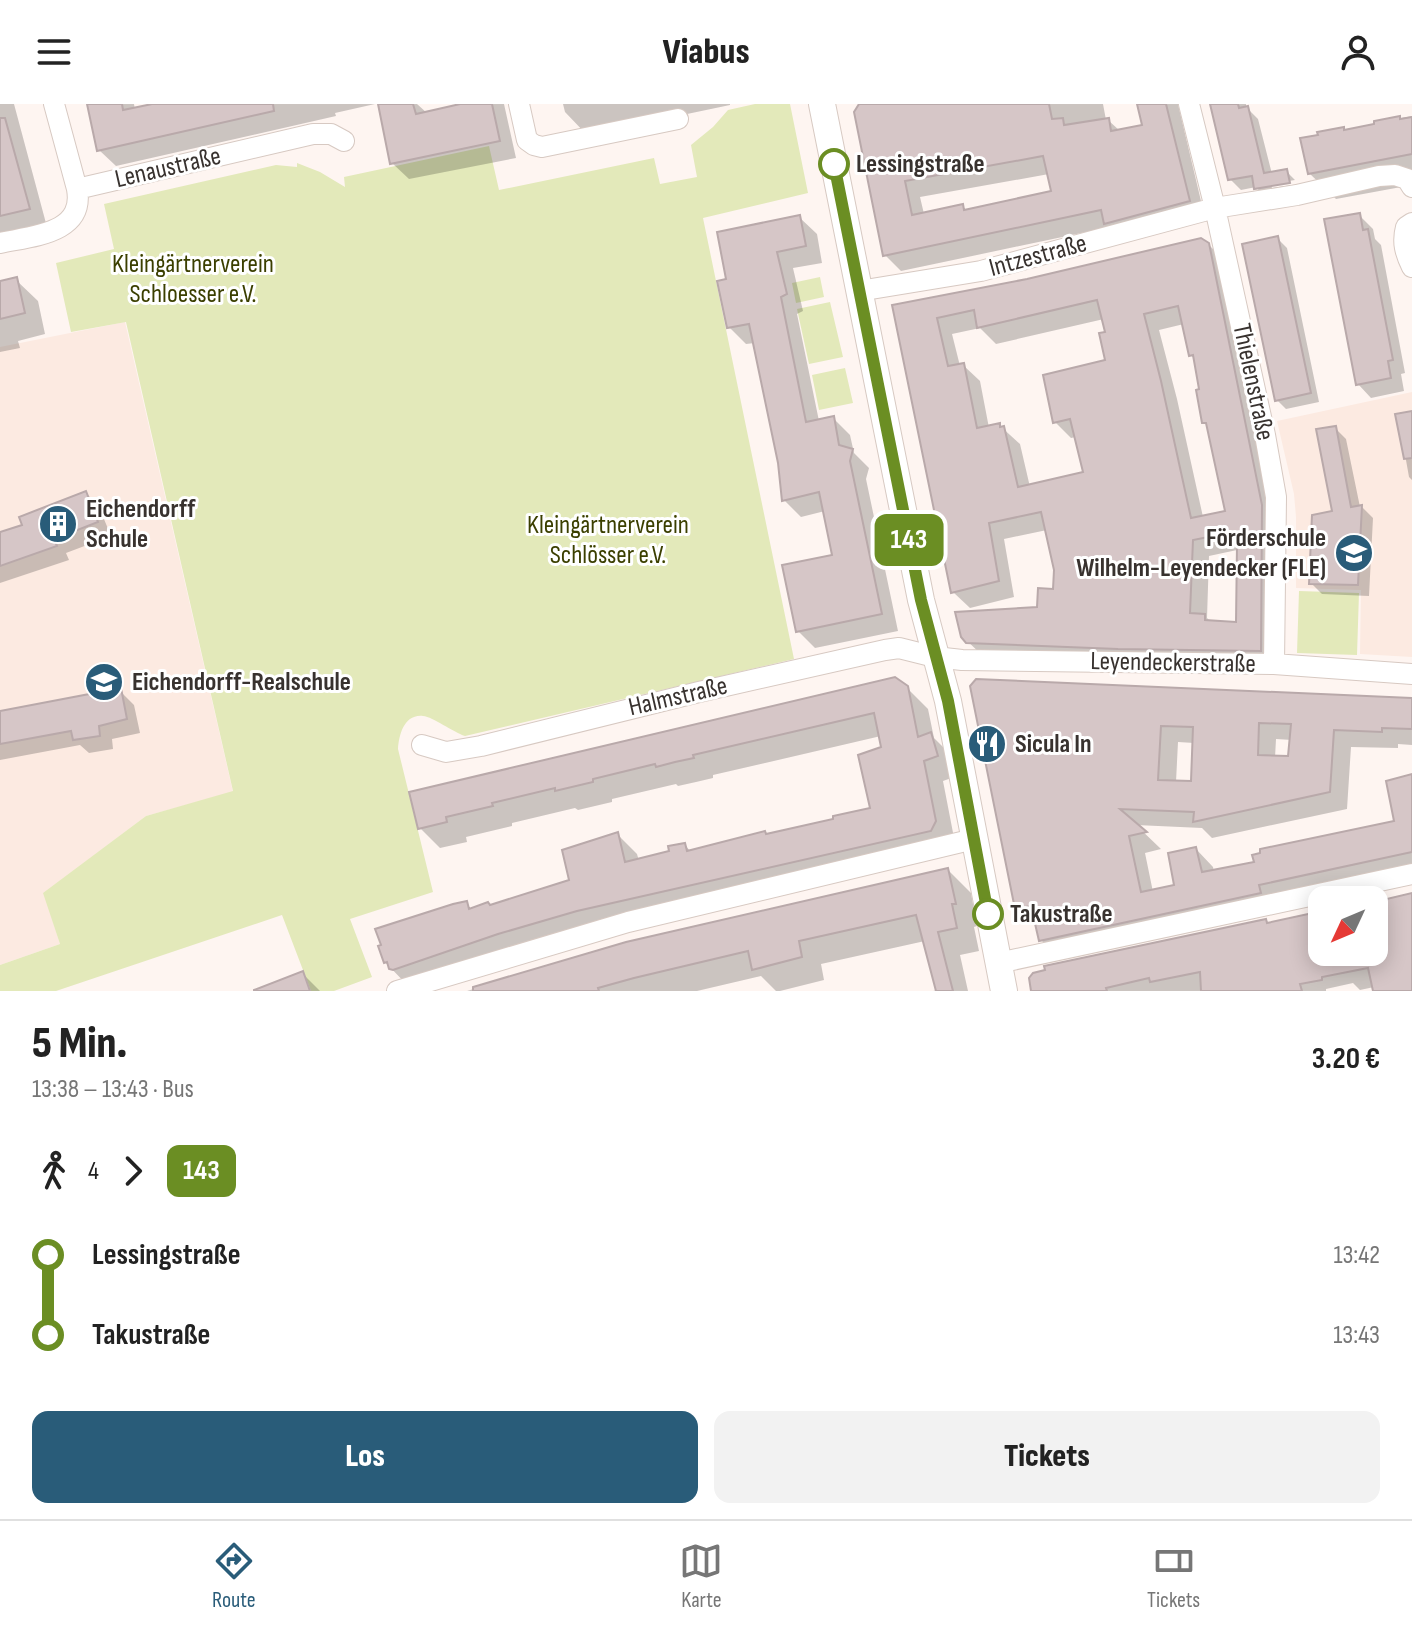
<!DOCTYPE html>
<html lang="de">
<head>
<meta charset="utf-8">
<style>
  body { margin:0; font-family:"Sofia Sans Condensed",sans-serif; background:#f2f2f2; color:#222; height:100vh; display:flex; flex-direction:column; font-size:30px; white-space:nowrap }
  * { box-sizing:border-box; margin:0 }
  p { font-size:26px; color:#767676 }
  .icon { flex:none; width:44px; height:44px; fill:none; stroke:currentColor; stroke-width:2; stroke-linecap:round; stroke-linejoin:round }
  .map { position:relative; height:887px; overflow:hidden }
  .panel { display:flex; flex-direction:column; background:#fff; flex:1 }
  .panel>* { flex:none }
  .badge { padding:0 16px; border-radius:12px; font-size:28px; line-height:52px }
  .needle { width:52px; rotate:226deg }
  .tools { position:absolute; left:1308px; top:782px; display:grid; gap:16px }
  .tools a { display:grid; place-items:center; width:80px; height:80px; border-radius:16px; background:#fff; box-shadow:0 4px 20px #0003; font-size:40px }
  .map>.badge { position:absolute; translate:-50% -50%; box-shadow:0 0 0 4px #fff }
  .legs { display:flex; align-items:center; gap:12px; height:88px; padding:0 32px; font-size:26px }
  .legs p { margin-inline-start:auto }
  .overview { display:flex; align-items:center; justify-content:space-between; height:136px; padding:0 32px }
  h1 { font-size:44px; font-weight:800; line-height:60px }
  .button { display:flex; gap:16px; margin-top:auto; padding:16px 32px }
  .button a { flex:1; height:92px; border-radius:16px; background:#295c79; color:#fff; font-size:32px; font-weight:800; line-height:92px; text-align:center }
  .button a+a { background:#f2f2f2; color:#222 }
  ul { padding:0 32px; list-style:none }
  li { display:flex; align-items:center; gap:28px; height:80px; font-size:30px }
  li i { display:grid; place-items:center; width:12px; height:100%; margin:0 10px; background:currentColor }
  li i::after { content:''; width:20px; height:20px; margin:-10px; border:6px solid; border-radius:50%; background:#fff }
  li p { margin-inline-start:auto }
  li:first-child i { background:linear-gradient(#0000 50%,currentColor 0) }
  li:last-child i { background:linear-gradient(currentColor 50%,#0000 0) }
  header { display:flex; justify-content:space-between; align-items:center; height:104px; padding:0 32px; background:#fff; font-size:36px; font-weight:800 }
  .tab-bar { display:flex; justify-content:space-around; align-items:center; height:112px; border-top:2px solid #e0e0e0; background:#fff; font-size:22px; color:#767676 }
  .tab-bar a { display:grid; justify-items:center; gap:4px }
  .tab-bar .current { color:#295c79 }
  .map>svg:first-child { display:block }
  .built { fill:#fceae1 }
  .green { fill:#e3e9ba }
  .shadow { fill:#0003; fill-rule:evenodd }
  .building { fill:#d6c6c7; stroke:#b9a9aa; stroke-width:2; fill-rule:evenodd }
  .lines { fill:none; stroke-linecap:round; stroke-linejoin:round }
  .minor-casing { stroke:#d7c9c2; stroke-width:22 }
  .major-casing { stroke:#d7c9c2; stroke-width:28 }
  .minor { stroke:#fff; stroke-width:20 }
  .major { stroke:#fff; stroke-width:26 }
  .line-1-casing { stroke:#fff; stroke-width:18 }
  .line-1 { stroke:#6b8e23; stroke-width:12 }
  .stop-1-dot { fill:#fff; stroke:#6b8e23; stroke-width:4 }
  .labels { text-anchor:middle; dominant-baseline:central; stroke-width:6; stroke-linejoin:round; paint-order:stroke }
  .stop-label { font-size:26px; font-weight:bold; fill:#38322f; stroke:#fff; text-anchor:start }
  .street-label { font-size:26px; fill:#38322f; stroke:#fff }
  .park-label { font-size:26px; fill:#3b3f00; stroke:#fff }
  .poi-label { font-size:26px; font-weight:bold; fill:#38322f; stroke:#fff; text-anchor:start }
</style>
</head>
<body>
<header><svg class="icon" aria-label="menu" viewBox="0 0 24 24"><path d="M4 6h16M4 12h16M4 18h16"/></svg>Viabus<svg class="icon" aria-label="person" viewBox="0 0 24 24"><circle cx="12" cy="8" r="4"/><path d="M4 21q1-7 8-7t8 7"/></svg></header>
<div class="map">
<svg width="1412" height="887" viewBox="0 0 1412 887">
  <rect width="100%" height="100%" fill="#fef5f1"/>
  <!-- built -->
  <path class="built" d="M125,218l108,470 -87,24 -102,77 16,51 -60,21v-618z
    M1412,288v265l-52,-3 1,-64 -65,-2v-71l-2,-23 -17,-73z"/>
  <!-- green -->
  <path class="green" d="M755,0h35l18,89 -105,25 91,441 -329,77c-12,-4 -32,-19 -42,-20 -19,-2 -24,19 -25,33l35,143 -83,27 22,58 -38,14h-23l-29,-76 -226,76h-56v-26l60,-21 -17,-51 103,-77 87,-25 -107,-469 -55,10 -15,-69 58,-14 -10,-45 172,-39 21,2v-4l23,9 25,15 -1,-10 145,-31 10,44 155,-32 6,26 37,-7 -6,-32 22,-18 15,-17z
    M820,173l4,20 -28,6 -4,-20z
    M830,198l13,55 -34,7 -12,-55z
    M845,264l8,35 -34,7 -7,-35z
    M1299,487l60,2 -2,62 -60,-2z"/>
  <!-- shadow -->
  <path class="shadow" d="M0,0h14l33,123 -47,10z
    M89,0h45l1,6 26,-6h214l-40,9 1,3 -220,50 -17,-16z
    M380,0h37l10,9 34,-9h43l12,54 -107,21 -17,-16z
    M563,0h167v1l-143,30 -22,-23z
    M873,0h230l3,16h2l12,11 25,-4 -6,-23h39l27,114 -95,9 -209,44 -16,-16zM1049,70l5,19 -87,18 -5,-4 -38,7 -4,-17z
    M1212,0h34v3l12,12 14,55 14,-3 9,9 -24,4 1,4 26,-4 1,9 -32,6 -11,-12 -15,3 -11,-11z
    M1412,12v69l-76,14 -27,-26 37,-41 30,-6v-3z
    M1359,111l14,14 2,10 6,6 24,128 -4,1 3,17 -33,7 -13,-14z
    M799,113l18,17 5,29 -29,5 10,43 -6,3 22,107 14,-3 17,17 4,18 15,15 -3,11 32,152 -83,17 -17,-17 36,-74 -9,-46 -24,6 -17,-17 -4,-37 -25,-120 -9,1 -17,-17 -1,-46z
    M1278,135l9,9 32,154 -33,7 -9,-9z
    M1208,140l17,17 52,262v144l-292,-9 -23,-22 77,-27 16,-17 1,-22 -9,-40 -43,9 10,58 -44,11 -17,-16 -58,-286zM1104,215l3,14v28l-52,61 16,16 5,-1 9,36 -55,14 -10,-43 -21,-19 -10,3 -9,-47 -17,-16 -3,1 -8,-32 28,-6 16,16zM1184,220l7,31 5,5 6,31 2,31 5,5 19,86 -25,4 -26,-118 -18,-69zM1237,446l1,75 -27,-3 -4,-4 2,-62z
    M16,176l22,21 7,33 -27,7 2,7 -20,4v-69z
    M1412,309v67l-3,-3 -11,-62z
    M1335,324l11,11 14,68h2l11,11 -4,78 -47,-2 -11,-11 23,-70z
    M86,389l13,14 12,29 -45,17 3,7 -69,23v-49l25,-7z
    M972,583l440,13v45l-14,-1v4l-47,-1 -4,62 -135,29 -10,-10 -66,-3 25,24 -16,4 8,39 24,-6 19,-37 17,18 1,5 42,-8 140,-41 16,-47v96l-354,85 -17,-17 -4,-15h-3l-17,-17zM1276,635l16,1 -2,18h-15zM1178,638l16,1 -1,40 -17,-1z
    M907,584l21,21 6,29 17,17 6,21 -14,5 12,62 -357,88 -187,58 -26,-27 81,-59 6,7 19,-3 81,-26 45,-47 20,20 2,7 32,-8 14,-8 6,7 76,-16 105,-27 11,-61 -2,-12 -168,39v3l-17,4 -18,4 -2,-2 -64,15v3l-34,8 -3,-2 -63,15v3l-46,11 1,5 -27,6 -20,-20 -8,-34z
    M120,587l14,14 6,28 -28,6 1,10 -24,4 -9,-8 -80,15v-47z
    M948,766l23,23 6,33 -3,1 5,24 -19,4 8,36h-35l5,-1 -13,-49 -104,23 3,16 -44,11h-4l-15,-15 -64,15h-230l130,-39z
    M1412,791v63l-8,33h-29l-1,-4 -14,3 -7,-7 -27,6v2h-292l232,-70 3,3 53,-10v38h52v-49z
    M302,869l18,18h-63z"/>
  <!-- building -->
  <path class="building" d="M87,0h35l1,6 29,-6h121l1,7 -177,40z
    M378,0h35l3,10 44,-10h32l8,37 -110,23z
    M859,0h190l3,15 11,-1 1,7 45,-7 2,13 31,-6 -5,-21h29l24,97 -86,23 -3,-14 -218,46 -29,-144zM1043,52l8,35 -87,19 -1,-6 -51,11 -7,-34z
    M1210,0h28l1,4 9,-2 16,67 23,-4 3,14 -36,6 -2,-13 -24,4z
    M1400,12v3l12,-2v37l-104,20 -8,-36 18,-3 -1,-3 27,-5v3l30,-6v-3z
    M0,14h5l25,91 -30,7z
    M1360,109l3,17 5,-1 25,131 -5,1 3,17 -35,7 -32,-166z
    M800,111l6,31 -29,6 10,42 -6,3 25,125 28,-6 5,29 14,4 -3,12 32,153 -86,18 -14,-67 50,-10 -13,-63 -37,9 -4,-38 -29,-139 -22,4 -10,-47 9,-2 -9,-47z
    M1278,132l33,157 -36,8 -33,-157z
    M1201,134l8,5 53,262 -1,146 -143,-2 -152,-6 -5,-6 -6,-25 82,-5 1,-19 15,1 1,-19 -13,-58 -52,11 10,58 -48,12 -59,-288 135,-26zM1097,196l8,32 -6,1 6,27 -62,15 10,48 17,-4 13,53 -65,15 -14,-61 -4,1v-4l-23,5 -13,-65 -16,3 -11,-48 37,-8 3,18zM1178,202l11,50 4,-1 6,34 -3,1 6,33h4l19,88 -34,7 -30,-137 -17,-67zM1228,429l1,12h8l-1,77 -31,-2v-6l-15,-1 3,-73z
    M17,173l8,36 -25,6v-38z
    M1412,307v47l-8,1 -9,-45z
    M1336,322l15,81 11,-2 -4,80 -49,-1 3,-69 20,-4 -16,-82z
    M86,387l12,31 -44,17 3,7 -57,20v-34l22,-7 -3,-8z
    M895,573l13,9 10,51 13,-5 7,24 -14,5 12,60 -5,10 -354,80 -79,23 -105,36 -4,-1 -2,-7 -3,1 -6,-17 3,-1 -6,-16 78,-25 14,-3 2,8 19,-7 2,3 79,-25 -7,-30 56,-18 7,30 44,-11 -1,-5 17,-3 2,8 78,-20 1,3 67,-15v-3l37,-8 -12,-53 23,-8 -7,-34 -181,42 1,3 -19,4 -19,5 -1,-3 -62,15v3l-38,9v-3l-63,15 1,3 -47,11 1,5 -29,7 -9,-37z
    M976,575l436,19v31l-30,-1v4l-48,-2 -4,62 -137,30 1,-10 -74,-3 27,23 -18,4 12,56 33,-7 -6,-32 28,-6 6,25 52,-10 -2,-7 8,-2v-4l134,-28 -8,-40 26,-7v78l-153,33 2,8 -222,48 -8,-35 -16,3 -45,-223zM1259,619l32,1 -3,32 -30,-1zM1161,622l32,1 -2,54 -33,-1z
    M121,584l6,31 -28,7 1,10 -27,4 -2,-9 -71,13v-33z
    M948,764l8,36h-4l5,24 -19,4 15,59h-17l-20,-76 -117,26 3,16 -50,13 -4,-19 -114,27 -36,10 1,3h-126v-4l153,-45z
    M1412,789v98h-39l-5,-23 -46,9v3l-22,4 2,7h-101l-1,-19 -50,10 -1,-4 -43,10 1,3h-76l-2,-13 4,-5 12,-3 -1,-4 222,-47 1,4 55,-12v41h57l-5,-21v-29z
    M303,867l7,20h-56v-1z"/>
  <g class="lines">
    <defs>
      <path id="minor" d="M519,0l8,36 7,5 8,2 136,-28
        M1189,0l26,104 50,227 11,62 -2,167
        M77,85l236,-55h18l13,7
        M1412,119l-6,4c-4,15 -1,26 6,40
        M0,139c32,-7 85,-9 77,-54l-23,-85
        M859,187l122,-20 234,-63 82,-13 82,-19 16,-1 12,4 5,8
        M422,641l24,7 35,-6 218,-54 186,-42 14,-2 36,9 27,3 312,4 138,10
        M998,859l414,-89
        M397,887l231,-69 346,-83"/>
      <path id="major" d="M822,0l99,496 27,101 56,290"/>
    </defs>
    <!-- minor casing -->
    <use href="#minor" class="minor-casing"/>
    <!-- major casing -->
    <use href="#major" class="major-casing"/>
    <!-- minor -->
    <use href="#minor" class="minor"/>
    <!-- major -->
    <use href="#major" class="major"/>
  </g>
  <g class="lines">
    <defs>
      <path id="line-1" d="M834,60l87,436 27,101 40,213"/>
    </defs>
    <!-- line-1 casing -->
    <use href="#line-1" class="line-1-casing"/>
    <!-- line-1 -->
    <use href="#line-1" class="line-1"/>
  </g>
  <!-- icons -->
  <defs>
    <symbol id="building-disc" viewBox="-11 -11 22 22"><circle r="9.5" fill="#295c79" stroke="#fff"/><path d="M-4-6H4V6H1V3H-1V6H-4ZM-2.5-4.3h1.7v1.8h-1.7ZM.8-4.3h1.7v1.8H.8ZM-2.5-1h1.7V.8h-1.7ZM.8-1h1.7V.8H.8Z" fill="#fff"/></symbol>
    <symbol id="school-disc" viewBox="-11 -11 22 22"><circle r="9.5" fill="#295c79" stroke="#fff"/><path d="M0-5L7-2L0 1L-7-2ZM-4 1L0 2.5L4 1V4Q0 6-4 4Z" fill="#fff"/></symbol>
    <symbol id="restaurant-disc" viewBox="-11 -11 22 22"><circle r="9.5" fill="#295c79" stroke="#fff"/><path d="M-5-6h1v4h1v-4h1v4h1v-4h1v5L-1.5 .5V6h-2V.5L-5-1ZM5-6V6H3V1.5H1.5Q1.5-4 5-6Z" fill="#fff"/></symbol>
  </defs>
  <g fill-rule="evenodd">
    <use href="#building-disc" x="36" y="398" width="44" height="44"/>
    <use href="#school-disc" x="1332" y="427" width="44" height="44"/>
    <use href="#school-disc" x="82" y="556" width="44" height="44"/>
    <use href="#restaurant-disc" x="965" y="618" width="44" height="44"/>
  </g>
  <!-- markers -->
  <g class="stop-1-dot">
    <circle cx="834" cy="60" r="14"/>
    <circle cx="988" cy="810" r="14"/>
  </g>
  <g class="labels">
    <!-- stop labels -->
    <g class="stop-label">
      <text x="856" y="60">Lessingstraße</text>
      <text x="1010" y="810">Takustraße</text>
    </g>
    <!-- street labels -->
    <g class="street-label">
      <text transform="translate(168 64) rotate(-13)">Lenaustraße</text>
      <text transform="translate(1038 152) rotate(-15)">Intzestraße</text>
      <text transform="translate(1253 278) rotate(78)">Thielenstraße</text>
      <text transform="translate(1173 559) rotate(1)">Leyendeckerstraße</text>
      <text transform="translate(678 593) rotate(-13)">Halmstraße</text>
    </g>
    <!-- park labels -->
    <g class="park-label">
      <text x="193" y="160">Kleingärtnerverein<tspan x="193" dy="30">Schloesser e.V.</tspan></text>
      <text x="608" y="421">Kleingärtnerverein<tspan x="608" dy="30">Schlösser e.V.</tspan></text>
    </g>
    <!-- poi labels -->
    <g class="poi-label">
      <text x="86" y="405">Eichendorff<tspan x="86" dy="30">Schule</tspan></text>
      <text x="1326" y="434" text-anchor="end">Förderschule<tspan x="1326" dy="30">Wilhelm-Leyendecker (FLE)</tspan></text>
      <text x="132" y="578">Eichendorff-Realschule</text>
      <text x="1015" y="640">Sicula In</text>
    </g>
  </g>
</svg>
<div class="tools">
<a><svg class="needle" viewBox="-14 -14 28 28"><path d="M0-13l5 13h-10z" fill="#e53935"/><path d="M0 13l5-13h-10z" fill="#767676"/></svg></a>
</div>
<b class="badge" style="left:909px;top:436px;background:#6b8e23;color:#fff">143</b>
</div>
<section class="panel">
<div class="overview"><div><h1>5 Min.</h1><p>13:38 – 13:43 · Bus</p></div><b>3.20 €</b></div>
<div class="legs"><svg class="icon" aria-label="walk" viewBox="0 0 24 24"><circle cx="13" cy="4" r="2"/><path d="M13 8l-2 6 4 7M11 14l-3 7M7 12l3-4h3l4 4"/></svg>4<svg class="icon" aria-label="forward" viewBox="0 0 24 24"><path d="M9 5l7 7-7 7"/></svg><b class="badge" style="background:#6b8e23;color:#fff">143</b></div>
<ul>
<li><i style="color:#6b8e23"></i><b>Lessingstraße</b><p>13:42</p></li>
<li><i style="color:#6b8e23"></i><b>Takustraße</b><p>13:43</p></li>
</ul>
<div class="button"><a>Los</a><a>Tickets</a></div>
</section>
<nav class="tab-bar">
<a class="current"><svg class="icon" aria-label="directions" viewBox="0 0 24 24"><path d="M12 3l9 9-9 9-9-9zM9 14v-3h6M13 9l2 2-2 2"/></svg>Route</a>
<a><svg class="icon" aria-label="map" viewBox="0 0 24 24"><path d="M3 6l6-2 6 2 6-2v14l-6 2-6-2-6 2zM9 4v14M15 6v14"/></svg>Karte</a>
<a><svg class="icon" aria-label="tickets" viewBox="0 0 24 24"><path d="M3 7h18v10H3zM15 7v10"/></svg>Tickets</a>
</nav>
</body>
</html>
